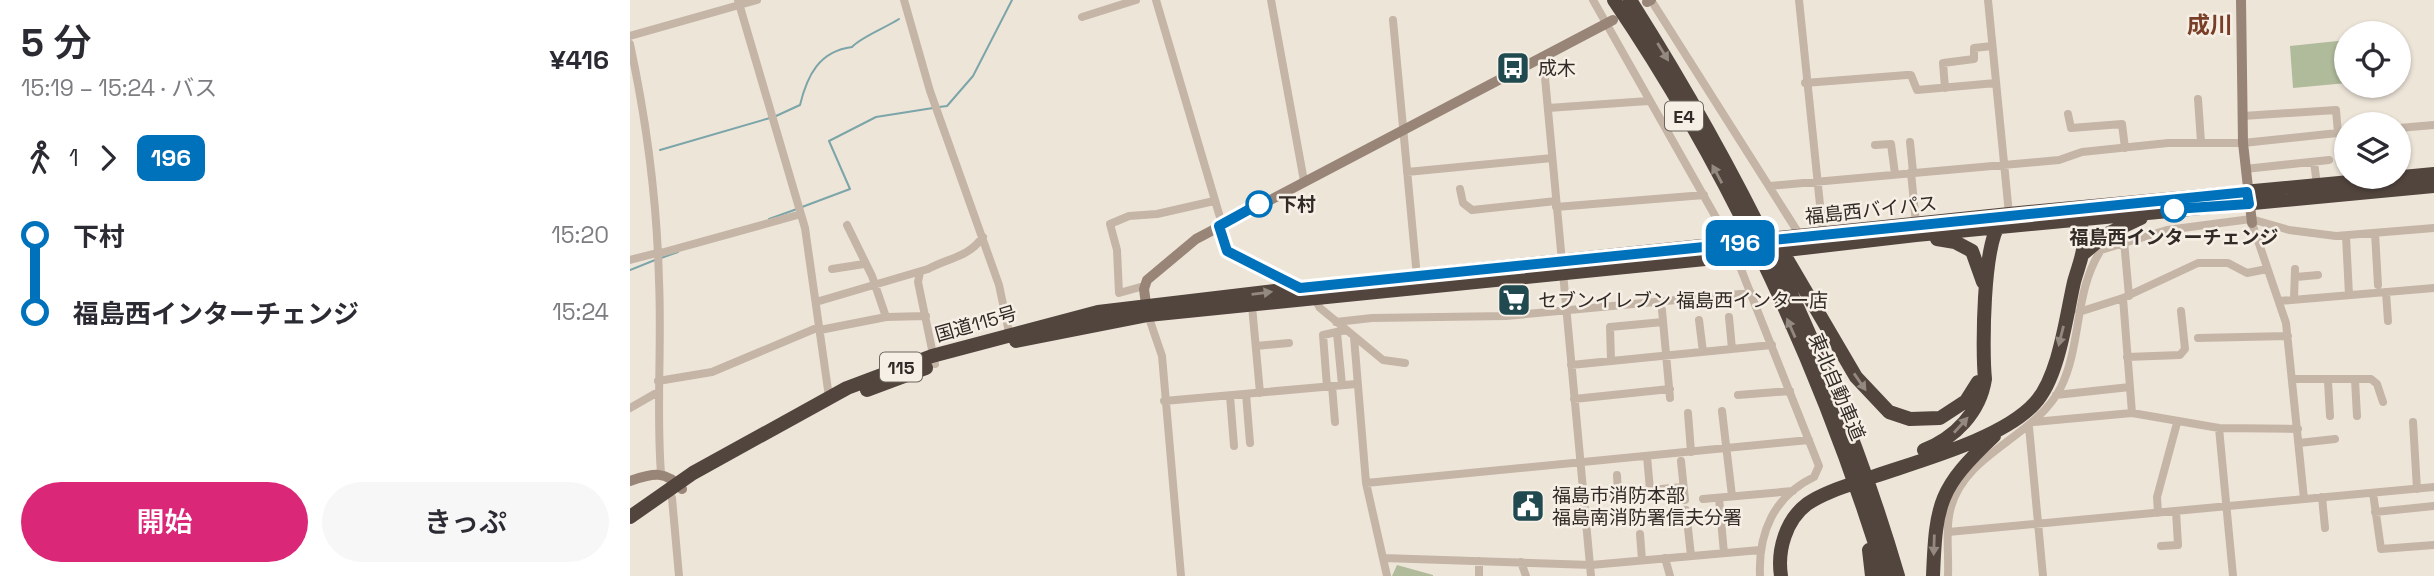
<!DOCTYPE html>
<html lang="ja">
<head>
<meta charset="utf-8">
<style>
  body { margin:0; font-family:"Space Grotesk","Noto Sans JP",sans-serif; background:#f7f7f7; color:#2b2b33; height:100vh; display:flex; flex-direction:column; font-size:26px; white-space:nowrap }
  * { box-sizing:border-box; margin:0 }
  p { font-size:23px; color:#7c7c81 }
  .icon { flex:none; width:38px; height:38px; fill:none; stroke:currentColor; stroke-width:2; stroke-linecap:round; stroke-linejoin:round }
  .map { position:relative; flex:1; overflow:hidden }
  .panel { display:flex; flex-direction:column; background:#fff; width:630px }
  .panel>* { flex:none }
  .badge { padding:0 14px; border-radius:10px; font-size:24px; line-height:46px }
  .buttons { position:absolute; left:1704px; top:21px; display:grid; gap:14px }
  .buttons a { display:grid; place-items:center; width:77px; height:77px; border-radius:50%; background:#fff; box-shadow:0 2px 5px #0004; font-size:35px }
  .map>.badge { position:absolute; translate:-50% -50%; box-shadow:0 0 0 4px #fff }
  .legs { display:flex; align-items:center; gap:10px; height:77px; padding:0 21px; font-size:23px }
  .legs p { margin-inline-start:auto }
  .summary { display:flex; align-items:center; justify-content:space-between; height:119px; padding:0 21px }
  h1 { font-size:38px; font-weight:600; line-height:52px }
  .cta { display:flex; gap:14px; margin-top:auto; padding:14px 21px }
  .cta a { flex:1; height:80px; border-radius:42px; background:#db2777; color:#fff; font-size:28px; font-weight:600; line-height:80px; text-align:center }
  .cta a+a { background:#f7f7f7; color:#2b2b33 }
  ul { padding:0 21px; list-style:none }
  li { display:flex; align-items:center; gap:24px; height:77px; font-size:26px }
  li i { display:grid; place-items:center; width:10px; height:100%; margin:0 9px; background:currentColor }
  li i::after { content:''; width:18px; height:18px; margin:-9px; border:5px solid; border-radius:50%; background:#fff }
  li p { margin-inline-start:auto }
  li:first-child i { background:linear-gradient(#0000 50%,currentColor 0) }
  li:last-child i { background:linear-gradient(currentColor 50%,#0000 0) }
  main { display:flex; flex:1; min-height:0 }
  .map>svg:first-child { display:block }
  .green { fill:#afbb9b }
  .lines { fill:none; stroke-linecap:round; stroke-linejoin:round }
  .stream { stroke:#7ba5a8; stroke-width:2 }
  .street { stroke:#c5b5a7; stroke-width:8 }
  .secondary { stroke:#988578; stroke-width:10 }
  .highway { stroke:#52453e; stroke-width:14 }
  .oneway { fill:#948981 }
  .line-1-casing { stroke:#fff; stroke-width:16 }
  .line-1 { stroke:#0072bc; stroke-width:10 }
  .stop-1-dot { fill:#fff; stroke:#0072bc; stroke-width:3.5 }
  .labels { text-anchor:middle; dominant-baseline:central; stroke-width:5; stroke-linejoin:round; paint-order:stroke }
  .shield { fill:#f6efe5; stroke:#6d655f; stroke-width:2 }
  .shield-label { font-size:18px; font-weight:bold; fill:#322a26 }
  .poi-label { font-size:19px; fill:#322a26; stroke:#f6efe5; text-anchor:start }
  .stop-label { font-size:19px; font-weight:bold; fill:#322a26; stroke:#f6efe5; text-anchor:start }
  .street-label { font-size:19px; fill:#322a26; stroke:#f6efe5 }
  .quarter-label { font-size:23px; font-weight:bold; fill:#783e28; stroke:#f6efe5 }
</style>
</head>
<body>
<main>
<section class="panel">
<div class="summary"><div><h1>5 分</h1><p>15:19 – 15:24 · バス</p></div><b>¥416</b></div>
<div class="legs"><svg class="icon" aria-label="walk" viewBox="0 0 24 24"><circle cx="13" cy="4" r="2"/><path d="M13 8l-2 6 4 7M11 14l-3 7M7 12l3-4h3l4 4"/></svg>1<svg class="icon" aria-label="forward" viewBox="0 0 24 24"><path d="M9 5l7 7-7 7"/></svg><b class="badge" style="background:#0072bc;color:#fff">196</b></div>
<ul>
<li><i style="color:#0072bc"></i><b>下村</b><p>15:20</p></li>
<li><i style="color:#0072bc"></i><b>福島西インターチェンジ</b><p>15:24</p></li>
</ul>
<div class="cta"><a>開始</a><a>きっぷ</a></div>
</section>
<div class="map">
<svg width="1804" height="576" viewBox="0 0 1804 576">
  <rect width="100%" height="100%" fill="#eee5d9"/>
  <!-- green -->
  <path class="green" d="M1717,40v43l-54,5 -3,-42z
    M767,565l36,10v1h-41z"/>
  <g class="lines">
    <!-- stream -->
    <path class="stream" d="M309,107l8,-1 26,-30 39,-76
      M146,116l24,-11c7,-29 19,-54 52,-58 9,-10 33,-19 47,-28
      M30,150l110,-32
      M172,207l48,-18 -21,-48 47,-24 57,-9
      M139,219l28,-10
      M31,258l17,-6
      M0,270l25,-10"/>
    <!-- street -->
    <path class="street" d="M108,0l67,228 24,169
      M274,0l26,91 69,194 11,52
      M526,0l66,224
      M641,0l33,181
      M963,0l138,244 88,222 -5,11c-40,19 -56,56 -54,99
      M1021,0l150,237
      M1169,0l24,234
      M1358,0l21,214
      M452,17l54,-17
      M763,20l24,257
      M0,36l127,-36
      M0,44c17,79 27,157 29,237 3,65 -3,128 2,192
      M913,56l48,520
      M1175,83l102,-8h4l6,15 79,-7
      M1315,88l-2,-25 31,-4v-11l18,-2
      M1568,99l3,43
      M918,108l100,-7
      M1438,114l3,14 51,-4 3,24
      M1613,116l93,-6 2,23
      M1769,128l35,-3
      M1280,142l3,30
      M1245,145l16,-1 4,30
      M1684,162l3,23
      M1615,169l84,-9
      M777,172l145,-14
      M1281,172l5,52
      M1140,186l289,-26 23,-8 86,-9h75l104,-11
      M830,189l3,14 9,7 84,-9
      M926,207l148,-12
      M1622,223l34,100 18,176
      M217,225l25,51 14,41
      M589,226l8,25 71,35
      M1745,233l3,52
      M1716,236l3,59
      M1494,241l5,55
      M27,254l144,-40
      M0,260l27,-7
      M202,269l32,-5
      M290,272l-2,10 17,82
      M1666,277l22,-2
      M514,286l-25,7 -2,-43 -7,-26 19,-8 28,-2 57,-13
      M1756,292l2,29
      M1493,298l9,115
      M685,299l5,9 63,52 22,3
      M1664,299l1,-30
      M1649,301l155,-13
      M186,302l112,-33c23,-12 39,-11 55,-32
      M622,306l8,87
      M1032,310l8,88
      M1449,312l44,-14 75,-35h30l19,10 20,-4
      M518,315l14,41 19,220
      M1099,317l3,32
      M1069,320l4,32
      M706,322l36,-4 134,-2 245,-23
      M190,330l66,-13 40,-1
      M707,333l5,52
      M724,337l12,146 21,93
      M1568,338l90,-2
      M626,346l33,-3
      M1497,357l53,-2 5,-6 -4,-38
      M981,361l-1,-34 53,-5
      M941,365l201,-20
      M1663,379h78l6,5 6,18
      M1725,380l2,36
      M28,381l54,-9 107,-45
      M1698,381l2,35
      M702,386l3,36
      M697,387l-4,-52 23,-5
      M616,394l4,49
      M1108,395l52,-4
      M1426,395l74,-8
      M600,396l4,50
      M944,399l96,-10
      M534,401l192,-17
      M0,408l28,-16
      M1092,411l10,85
      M1058,413l3,39
      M1404,422l98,-9 87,15 79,1
      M1783,422l4,67
      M1399,427l14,149
      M1589,428l14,148
      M1669,443l36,-4
      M1017,456l3,34
      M1051,461l4,39
      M987,475l1,18
      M736,483l443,-43
      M1743,493l8,56 53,-4
      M953,496l100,-9
      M1692,497l3,31
      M42,498l7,78
      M1089,498l5,55
      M1073,499l90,-8
      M1056,510l5,46
      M1745,512l59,-6
      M1528,513l-1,-16 20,-74
      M1041,522l16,-1
      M1318,532l486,-45
      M1010,534l2,26
      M1531,546l17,-1 -2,-34
      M753,558l208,7 169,-15
      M1035,558l5,18
      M891,562l5,14
      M849,576v-15
      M1318,576c1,-22 -3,-48 3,-69 15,-55 85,-70 110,-120 21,-43 13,-96 40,-137l66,-20 84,-11 38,11 47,6 98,-8"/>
    <!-- secondary -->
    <path class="secondary" d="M1611,0l2,143 9,80
      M1017,2l4,-2
      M517,312l-3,-23 3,-9 49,-41 417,-219
      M0,481c23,-8 36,-11 52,8"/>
    <!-- highway -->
    <path class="highway" d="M984,0c117,172 211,377 271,576
      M1000,0c114,180 208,371 268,576
      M1307,239l18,3 17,9 11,31
      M1148,244l78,133 33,35 21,7 30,-1 26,-17 12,-19
      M1454,253l21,-18 36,-17
      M386,341l132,-26 587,-59 181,-21 518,-49
      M237,390l59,-22
      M1294,450c31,-12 56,-38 61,-71 -3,-28 -2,-137 15,-155
      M0,517l63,-44 154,-85 85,-32 166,-44 202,-24 709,-74 425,-40
      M1239,550l3,26
      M1151,576c-4,-26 5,-56 26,-72 16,-11 36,-17 54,-23 49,-18 140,-40 174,-78 24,-26 31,-86 39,-121 6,-23 21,-49 -4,-67
      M1303,576c3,-74 6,-88 61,-140"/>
  </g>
  <!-- one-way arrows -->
  <defs><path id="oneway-solid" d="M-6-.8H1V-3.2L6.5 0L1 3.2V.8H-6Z" transform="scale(1.75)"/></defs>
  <g class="oneway">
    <use href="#oneway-solid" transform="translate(1033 52) rotate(58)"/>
    <use href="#oneway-solid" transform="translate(1087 174) rotate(-118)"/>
    <use href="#oneway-solid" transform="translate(632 293) rotate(-7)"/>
    <use href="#oneway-solid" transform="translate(1161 328) rotate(-114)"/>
    <use href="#oneway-solid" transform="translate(1431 336) rotate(104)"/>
    <use href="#oneway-solid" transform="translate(1230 382) rotate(55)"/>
    <use href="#oneway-solid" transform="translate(1331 425) rotate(-48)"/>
    <use href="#oneway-solid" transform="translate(1304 545) rotate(92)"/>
  </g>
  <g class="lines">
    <defs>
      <path id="line-1" d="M629,204l-40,22 8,25 73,37 947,-96 2,12 -75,5"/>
    </defs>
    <!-- line-1 casing -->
    <use href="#line-1" class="line-1-casing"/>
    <!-- line-1 -->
    <use href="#line-1" class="line-1"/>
  </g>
  <!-- icons -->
  <defs>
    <symbol id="bus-square" viewBox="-11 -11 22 22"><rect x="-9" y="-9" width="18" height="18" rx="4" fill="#204a4f" stroke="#f6efe5"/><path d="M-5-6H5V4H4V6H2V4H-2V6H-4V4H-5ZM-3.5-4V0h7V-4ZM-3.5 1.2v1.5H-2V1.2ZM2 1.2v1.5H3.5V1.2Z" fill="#fff"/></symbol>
    <symbol id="supermarket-square" viewBox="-11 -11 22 22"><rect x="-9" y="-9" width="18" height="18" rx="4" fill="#204a4f" stroke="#f6efe5"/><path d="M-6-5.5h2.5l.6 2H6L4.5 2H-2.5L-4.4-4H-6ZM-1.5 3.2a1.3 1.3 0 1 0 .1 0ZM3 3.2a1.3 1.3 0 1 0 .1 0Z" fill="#fff"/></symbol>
    <symbol id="civic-square" viewBox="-11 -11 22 22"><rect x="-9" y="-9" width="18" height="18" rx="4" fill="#204a4f" stroke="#f6efe5"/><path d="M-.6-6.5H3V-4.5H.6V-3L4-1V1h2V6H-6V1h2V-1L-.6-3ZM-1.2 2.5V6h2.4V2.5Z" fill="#fff"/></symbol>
  </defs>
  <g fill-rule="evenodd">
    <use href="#bus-square" x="864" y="49" width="38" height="38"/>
    <use href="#supermarket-square" x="865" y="281" width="38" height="38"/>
    <use href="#civic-square" x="879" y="487" width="38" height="38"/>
  </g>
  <!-- markers -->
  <g class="stop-1-dot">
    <circle cx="629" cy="204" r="12"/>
    <circle cx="1544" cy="209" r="12"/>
  </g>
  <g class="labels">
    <!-- shield labels -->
    <g class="shield">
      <rect x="1035" y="101.5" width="38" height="29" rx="5"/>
      <rect x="250" y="352.5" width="42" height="29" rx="5"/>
    </g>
    <g class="shield-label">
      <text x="1054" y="116">E4</text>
      <text x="271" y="367">115</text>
    </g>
    <!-- poi labels -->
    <g class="poi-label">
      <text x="908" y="68">成木</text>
      <text x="908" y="300">セブンイレブン 福島西インター店</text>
      <text x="922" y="495">福島市消防本部<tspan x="922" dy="22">福島南消防署信夫分署</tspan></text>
    </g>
    <!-- stop labels -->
    <g class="stop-label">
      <text x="648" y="204">下村</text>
      <text x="1544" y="237" text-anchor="middle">福島西インターチェンジ</text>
    </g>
    <!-- street labels -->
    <g class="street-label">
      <text transform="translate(1241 210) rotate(-6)">福島西バイパス</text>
      <text transform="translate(346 324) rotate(-16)">国道115号</text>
      <text transform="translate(1207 387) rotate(67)">東北自動車道</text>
    </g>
    <!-- quarter labels -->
    <g class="quarter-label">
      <text x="1580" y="25">成川</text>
    </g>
  </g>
</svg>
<div class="buttons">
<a><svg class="icon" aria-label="locate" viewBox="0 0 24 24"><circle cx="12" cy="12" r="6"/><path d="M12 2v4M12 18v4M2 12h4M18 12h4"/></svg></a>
<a><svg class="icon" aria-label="layers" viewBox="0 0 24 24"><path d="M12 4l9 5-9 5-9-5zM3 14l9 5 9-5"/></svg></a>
</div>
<b class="badge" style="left:1110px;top:243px;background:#0072bc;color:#fff">196</b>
</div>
</main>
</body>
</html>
